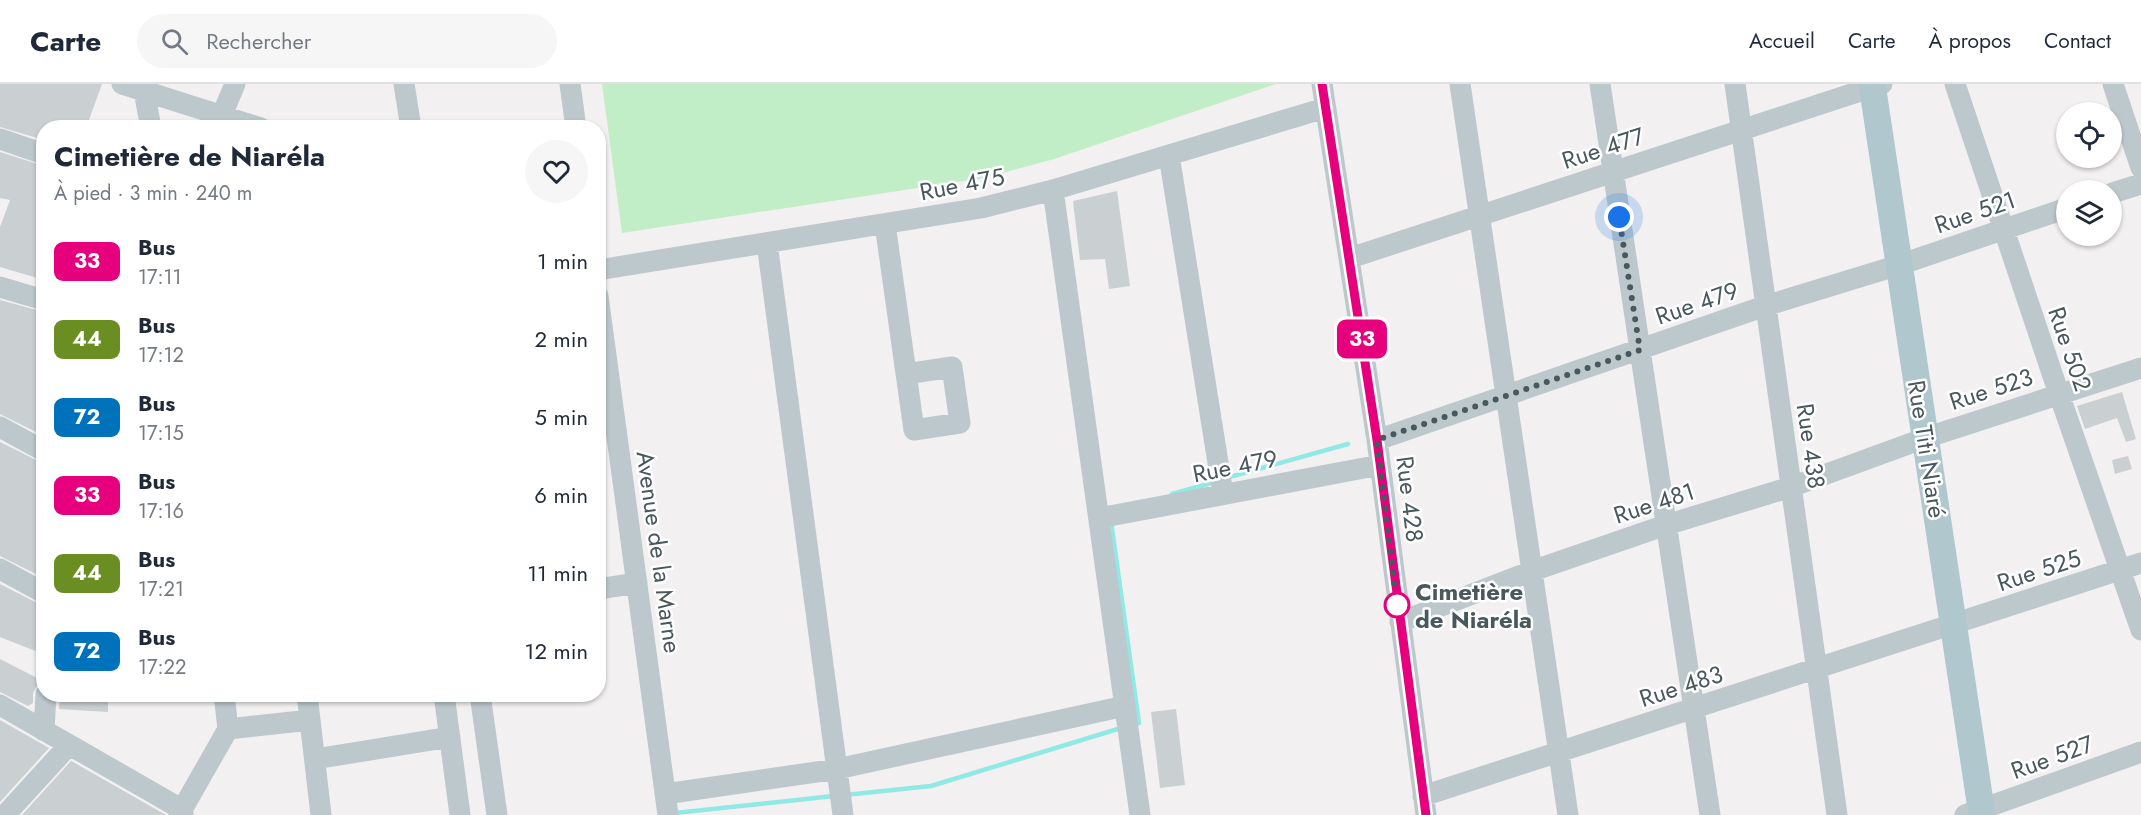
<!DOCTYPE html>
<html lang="fr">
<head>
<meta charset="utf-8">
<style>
  body { margin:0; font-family:Jost,sans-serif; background:#f6f6f7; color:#1f2937; height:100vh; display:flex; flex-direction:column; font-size:22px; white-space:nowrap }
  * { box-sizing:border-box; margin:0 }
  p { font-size:20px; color:#747a83 }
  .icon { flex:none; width:33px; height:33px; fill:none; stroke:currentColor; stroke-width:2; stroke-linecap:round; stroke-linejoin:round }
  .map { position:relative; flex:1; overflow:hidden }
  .panel { position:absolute; left:36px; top:36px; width:570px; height:582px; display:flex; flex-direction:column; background:#fff; border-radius:24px; box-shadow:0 2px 4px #0004 }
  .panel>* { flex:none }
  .badge { padding:0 12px; border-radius:9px; font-size:21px; line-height:39px }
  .fabs { position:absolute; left:2056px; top:18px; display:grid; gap:12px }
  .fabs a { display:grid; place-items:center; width:66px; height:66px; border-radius:50%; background:#fff; box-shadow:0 2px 4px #0004; font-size:30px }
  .you { position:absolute; width:30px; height:30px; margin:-15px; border:4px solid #fff; border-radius:50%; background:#1a73e8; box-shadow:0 0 0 9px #1a73e833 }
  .map>.badge { position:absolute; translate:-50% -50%; box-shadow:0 0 0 3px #fff }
  .round { display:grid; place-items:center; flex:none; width:63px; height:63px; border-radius:32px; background:#f6f6f7 }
  .summary { display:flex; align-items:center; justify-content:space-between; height:102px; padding:0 18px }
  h1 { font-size:28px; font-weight:700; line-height:45px }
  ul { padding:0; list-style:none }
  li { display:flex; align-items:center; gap:18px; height:78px; padding:0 18px }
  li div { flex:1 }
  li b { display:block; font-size:22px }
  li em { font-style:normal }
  li .badge { min-width:66px; font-weight:700; text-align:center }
  header { display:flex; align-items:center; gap:36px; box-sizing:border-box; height:84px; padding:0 30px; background:#fff; border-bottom:2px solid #e0e1e3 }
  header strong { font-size:28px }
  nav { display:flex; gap:33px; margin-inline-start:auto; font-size:21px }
  .search { width:420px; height:54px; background:#f6f6f7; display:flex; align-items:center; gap:15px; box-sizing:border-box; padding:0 21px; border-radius:33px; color:#747a83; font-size:22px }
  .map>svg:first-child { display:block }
  .green { fill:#c1eec7 }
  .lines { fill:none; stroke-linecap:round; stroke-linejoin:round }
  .stream { stroke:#90e9e5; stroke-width:4.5 }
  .building { fill:#cacfd2 }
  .minor { stroke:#bdc8cc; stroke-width:21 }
  .major { stroke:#b1c7ce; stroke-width:27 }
  .line-casing { stroke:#fff; stroke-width:14 }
  .line { stroke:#e6007e; stroke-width:9 }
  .walk { stroke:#49585d; stroke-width:6; stroke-dasharray:0 10.8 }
  .stop-dot { fill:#fff; stroke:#e6007e; stroke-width:3 }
  .labels { text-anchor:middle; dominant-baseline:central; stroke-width:5; stroke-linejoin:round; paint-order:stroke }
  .street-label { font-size:24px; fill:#49585d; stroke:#fff }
  .stop-label { font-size:24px; font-weight:bold; fill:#49585d; stroke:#fff; text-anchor:start }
</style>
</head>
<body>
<header>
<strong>Carte</strong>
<div class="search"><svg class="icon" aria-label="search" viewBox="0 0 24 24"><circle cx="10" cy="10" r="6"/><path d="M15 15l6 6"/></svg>Rechercher</div>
<nav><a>Accueil</a><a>Carte</a><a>À propos</a><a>Contact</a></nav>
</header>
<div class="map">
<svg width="2141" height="731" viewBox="0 0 2141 731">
  <rect width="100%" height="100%" fill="#f2f0f1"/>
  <!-- green -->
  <path class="green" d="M602,0h674l-222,75 -71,19 -361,55z"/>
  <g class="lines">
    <!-- stream -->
    <path class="stream" d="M1226,394l122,-34
      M1172,410l43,-12
      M1111,437l28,202 -7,2
      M845,711l86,-9 190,-58
      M675,729l159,-17"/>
  </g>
  <!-- building -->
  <path class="building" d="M0,0h102l-16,44h-42v12l-44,-13z
    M0,68l44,14v114l-44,-13v-40l10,-27 -10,-2z
    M1117,107l13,95 -21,3 -4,-30 -25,1 -7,-59z
    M0,216l44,12v124l-44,-22z
    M2122,308l14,47 -10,3 -9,-24 -32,11 -8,-23z
    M0,358l44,22v103l-4,9 -40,-20z
    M2128,372l4,13 -17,5 -3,-14z
    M0,500l41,21 -3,47 -38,-15z
    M0,575l39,20 -1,5 -5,9v10l-5,3 -28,-14z
    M60,610h48v18l-49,-3z
    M1176,625l9,76 -25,3 -9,-76z
    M0,636l49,28 -49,54z
    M71,677l2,1 93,53h-144z"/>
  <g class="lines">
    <!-- minor -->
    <path class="minor" d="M122,0l139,44
      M404,0l7,44
      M570,0l6,44
      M1322,0l55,356 49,375
      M1460,0l108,731
      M1600,0l110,731
      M1735,0l102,731
      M1955,0l104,310 82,236
      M2113,0l28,84
      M144,7l7,37
      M222,31l13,-31
      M0,55l44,15
      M1169,71l54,339
      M1053,106l87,625
      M2112,109l29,-9
      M885,140l29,206 46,-7 -8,-56 -46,7
      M767,159l76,572
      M1350,174l532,-174
      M598,186l383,-62 72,-18 272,-82
      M0,203l44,13
      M598,212l70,519
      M0,343l44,24
      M1377,356l388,-134 134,-41 168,-57
      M1099,434l281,-53
      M0,485l44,24
      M598,505l39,-6
      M1400,538l132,-51 134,-46 125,-38 134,-49 216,-70
      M307,610l14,121
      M444,610l16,121
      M480,610l17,121
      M0,621l183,105v5
      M228,645l82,-9
      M44,647l2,-37
      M315,675l135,-22
      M665,710l172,-25 288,-63
      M1423,712l718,-233
      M5,731l64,-70
      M179,731l49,-86 -4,-35
      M1965,731l176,-63"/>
    <!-- major -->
    <path class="major" d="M1872,0l110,731"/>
  </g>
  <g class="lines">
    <defs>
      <path id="line" d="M1322,0l55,356 49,375"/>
    </defs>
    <!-- line casing -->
    <use href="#line" class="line-casing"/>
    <!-- line -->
    <use href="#line" class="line"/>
    <!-- walk -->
    <path class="walk" d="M1397,521l-20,-165 263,-90 -21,-133"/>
  </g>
  <!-- markers -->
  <circle class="stop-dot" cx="1397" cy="521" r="12"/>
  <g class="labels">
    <!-- street labels -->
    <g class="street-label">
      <text transform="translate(1603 64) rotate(-18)">Rue 477</text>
      <text transform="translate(962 100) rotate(-11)">Rue 475</text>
      <text transform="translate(1975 128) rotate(-19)">Rue 521</text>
      <text transform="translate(1697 219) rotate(-19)">Rue 479</text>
      <text transform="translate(2070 265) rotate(71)">Rue 502</text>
      <text transform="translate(1991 305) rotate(-18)">Rue 523</text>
      <text transform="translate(1811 362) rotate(82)">Rue 438</text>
      <text transform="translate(1927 365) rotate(81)">Rue Titi Niaré</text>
      <text transform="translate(1235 382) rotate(-11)">Rue 479</text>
      <text transform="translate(1410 415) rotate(83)">Rue 428</text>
      <text transform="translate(1654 419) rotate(-18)">Rue 481</text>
      <text transform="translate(659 468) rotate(82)">Avenue de la Marne</text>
      <text transform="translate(2039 486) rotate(-18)">Rue 525</text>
      <text transform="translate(1681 602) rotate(-18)">Rue 483</text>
      <text transform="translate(2052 673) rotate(-20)">Rue 527</text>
    </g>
    <!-- stop labels -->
    <g class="stop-label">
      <text x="1415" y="507">Cimetière<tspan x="1415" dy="28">de Niaréla</tspan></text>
    </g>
  </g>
</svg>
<div class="fabs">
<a><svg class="icon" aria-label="locate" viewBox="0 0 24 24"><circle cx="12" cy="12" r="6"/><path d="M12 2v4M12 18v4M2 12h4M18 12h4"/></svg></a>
<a><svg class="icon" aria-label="layers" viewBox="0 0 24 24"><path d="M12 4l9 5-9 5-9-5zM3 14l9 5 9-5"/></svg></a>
</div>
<div class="you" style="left:1619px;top:133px"></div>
<b class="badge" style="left:1362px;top:255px;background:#e6007e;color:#fff">33</b>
<section class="panel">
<div class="summary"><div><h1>Cimetière de Niaréla</h1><p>À pied · 3 min · 240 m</p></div><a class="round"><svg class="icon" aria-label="heart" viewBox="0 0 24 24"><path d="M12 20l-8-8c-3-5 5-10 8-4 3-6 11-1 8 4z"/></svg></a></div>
<ul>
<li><span class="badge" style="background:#e6007e;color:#fff">33</span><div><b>Bus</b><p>17:11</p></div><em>1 min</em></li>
<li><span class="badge" style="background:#6b8e23;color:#fff">44</span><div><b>Bus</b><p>17:12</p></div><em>2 min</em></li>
<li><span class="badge" style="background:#0072bc;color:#fff">72</span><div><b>Bus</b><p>17:15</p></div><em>5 min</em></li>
<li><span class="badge" style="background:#e6007e;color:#fff">33</span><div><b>Bus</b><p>17:16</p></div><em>6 min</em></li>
<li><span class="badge" style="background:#6b8e23;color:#fff">44</span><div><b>Bus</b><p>17:21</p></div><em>11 min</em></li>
<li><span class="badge" style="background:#0072bc;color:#fff">72</span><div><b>Bus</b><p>17:22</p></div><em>12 min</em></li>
</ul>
</section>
</div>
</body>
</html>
